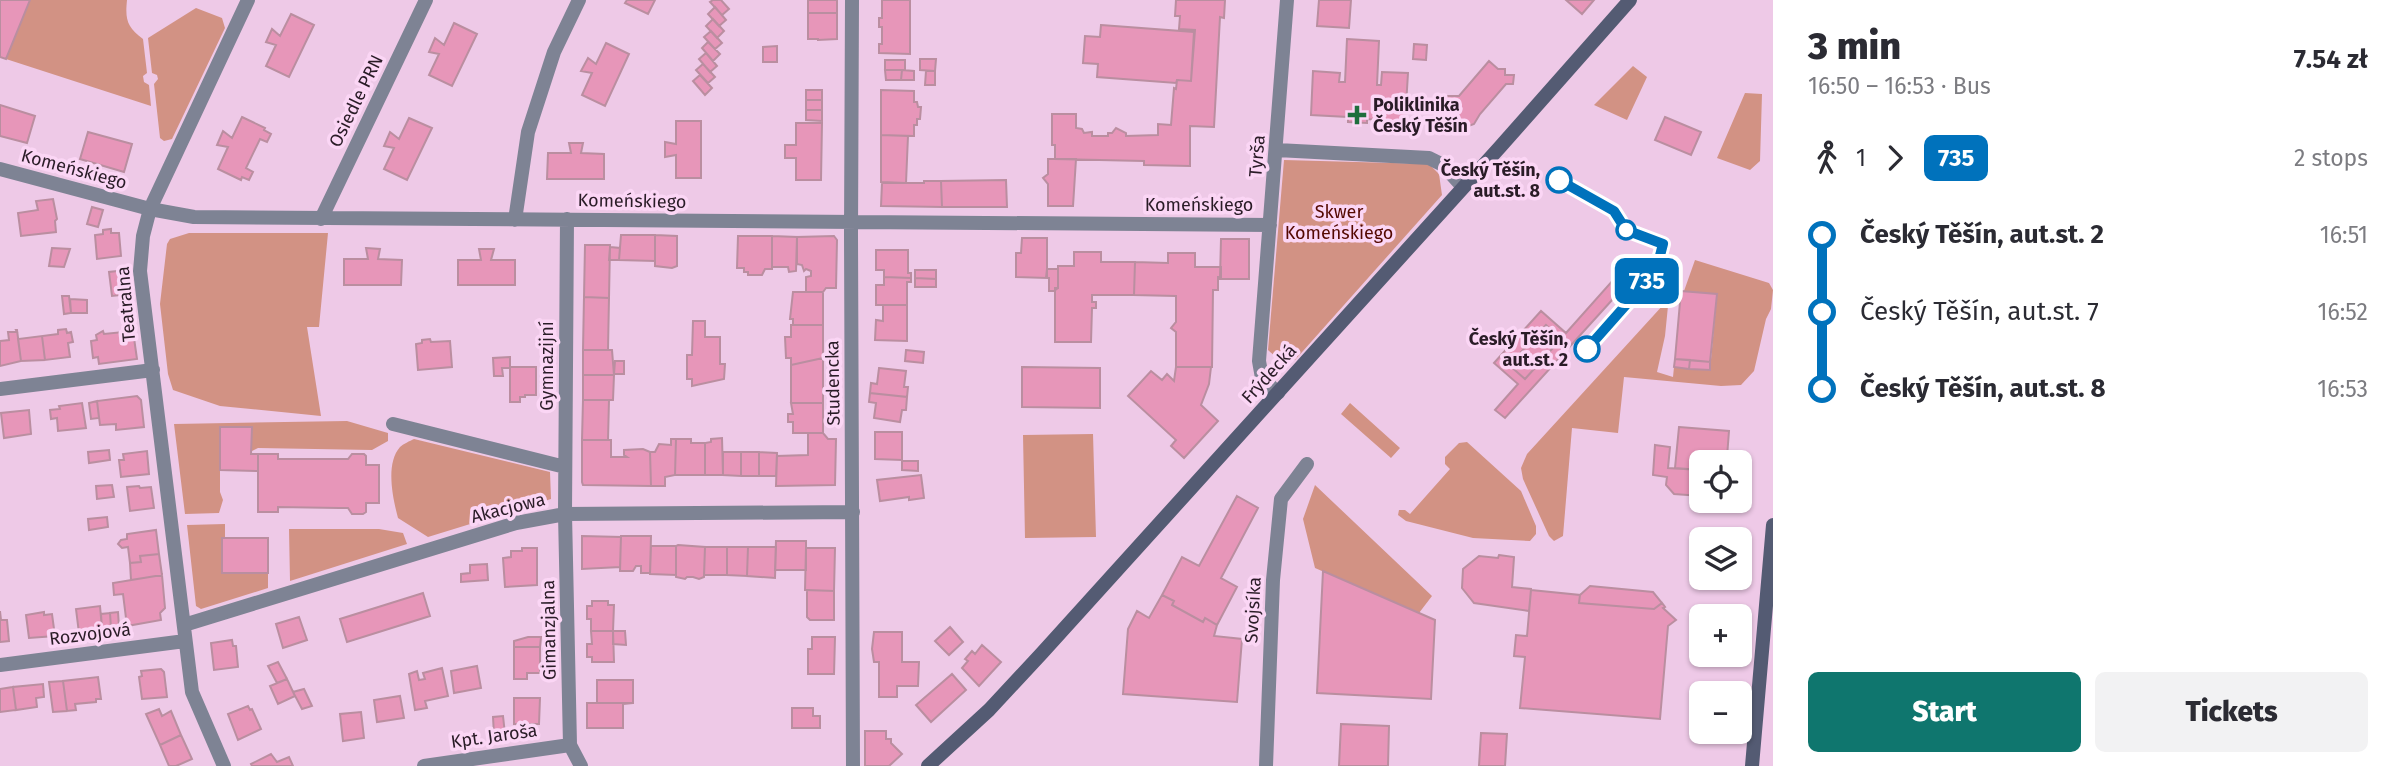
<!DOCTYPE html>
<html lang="en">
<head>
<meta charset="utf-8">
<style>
  body { margin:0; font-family:"Fira Sans",sans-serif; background:#f2f2f3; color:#2b2b33; height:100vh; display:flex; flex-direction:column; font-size:26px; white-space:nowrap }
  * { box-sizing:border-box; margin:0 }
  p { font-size:23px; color:#7c7c81 }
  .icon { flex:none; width:38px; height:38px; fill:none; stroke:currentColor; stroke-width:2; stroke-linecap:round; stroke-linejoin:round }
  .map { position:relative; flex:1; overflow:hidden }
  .panel { display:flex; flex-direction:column; background:#fff; width:630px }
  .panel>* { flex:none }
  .badge { padding:0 14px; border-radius:10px; font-size:24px; line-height:46px }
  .fabs { position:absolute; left:1689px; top:450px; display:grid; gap:14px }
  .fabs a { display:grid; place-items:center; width:63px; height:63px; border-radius:10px; background:#fff; box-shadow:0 2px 5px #0004; font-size:35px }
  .map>.badge { position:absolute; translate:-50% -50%; box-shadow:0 0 0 4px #fff }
  .legs { display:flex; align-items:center; gap:10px; height:77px; padding:0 35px; font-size:23px }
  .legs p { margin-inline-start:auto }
  .head { display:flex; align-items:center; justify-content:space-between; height:119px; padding:0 35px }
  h1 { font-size:38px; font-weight:800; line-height:52px }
  .action { display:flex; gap:14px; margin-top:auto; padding:14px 35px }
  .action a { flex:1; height:80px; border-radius:10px; background:#0f766e; color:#fff; font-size:28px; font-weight:800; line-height:80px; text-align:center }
  .action a+a { background:#f2f2f3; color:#2b2b33 }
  ul { padding:0 35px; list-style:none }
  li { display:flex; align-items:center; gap:24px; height:77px; font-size:26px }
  li i { display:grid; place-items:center; width:10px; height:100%; margin:0 9px; background:currentColor }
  li i::after { content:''; width:18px; height:18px; margin:-9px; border:5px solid; border-radius:50%; background:#fff }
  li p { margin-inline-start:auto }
  li:first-child i { background:linear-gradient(#0000 50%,currentColor 0) }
  li:last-child i { background:linear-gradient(currentColor 50%,#0000 0) }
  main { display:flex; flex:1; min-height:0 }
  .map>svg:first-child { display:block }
  .green { fill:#d29284 }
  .building { fill:#e796b9; stroke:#ba8ea0; stroke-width:2; fill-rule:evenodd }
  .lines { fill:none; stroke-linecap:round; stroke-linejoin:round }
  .minor { stroke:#7e8394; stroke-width:14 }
  .secondary { stroke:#545b73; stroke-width:14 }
  .line-1-casing { stroke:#fff; stroke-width:16 }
  .line-1 { stroke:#0072bc; stroke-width:10 }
  .poi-dot { fill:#1f6e3d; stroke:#fbd6f5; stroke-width:2.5 }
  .stop-1-dot { fill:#fff; stroke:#0072bc; stroke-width:3.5 }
  .labels { text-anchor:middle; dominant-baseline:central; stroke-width:7; stroke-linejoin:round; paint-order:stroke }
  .street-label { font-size:18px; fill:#2a1c27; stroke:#fbd6f5 }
  .poi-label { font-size:18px; font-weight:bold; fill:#2a1c27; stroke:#fbd6f5; text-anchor:start }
  .stop-label { font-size:18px; font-weight:bold; fill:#2a1c27; stroke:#fbd6f5; text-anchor:end }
  .park-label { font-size:18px; fill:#540800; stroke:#fbd6f5 }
</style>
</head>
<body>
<main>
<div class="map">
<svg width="1773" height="766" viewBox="0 0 1773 766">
  <rect width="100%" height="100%" fill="#eec9e7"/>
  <!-- green -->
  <path class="green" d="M30,0h97c-2,20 0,27 16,39l4,34 -4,3 1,6 5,3 2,21 -145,-47z
    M196,8l26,10 3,10 -53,111 -8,2 -4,-3 -6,-54 4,-5 -1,-4 -5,-2 -4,-35z
    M1633,66l14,11 -20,43 -33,-15z
    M1745,93l17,1 -2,67 -10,9 -33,-12z
    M1284,160l145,4 10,10 3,21 -147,165 -15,1 -12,-11z
    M189,233h139l-9,94h-12l14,89 -101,-10 -47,-16 -5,-16 -8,-70 7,-60 3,-5z
    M1695,260l74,23 4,7 -2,19 -5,10 -12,52 -13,14 -20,1 -97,-9 -6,56 -46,-5 -9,108 -9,5 -5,-5 -26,-57 -2,-11 6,-14 137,-150 4,2 -3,30 -8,36 16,5 1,-10 36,3 7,-75 -33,-4z
    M1350,403l50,45 -9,10 -50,-44z
    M347,421l41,12v8l-16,9 -114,-2 -6,3v-24h-32v65l3,8 -4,13 -34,1 -11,-90z
    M1093,434l3,103 -71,1 -2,-103z
    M414,439l136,33 1,27 -123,38 -30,-19c-5,-19 -13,-54 2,-71 3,-3 10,-6 14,-8z
    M1467,442l54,49 15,35v8l-6,7 -57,-3 -67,-17 -8,-6 1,-5h6l5,4 40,-45 -5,-5v-7l14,-14z
    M1315,485l117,111 -13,17 -104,-45 -12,-49z
    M225,524v14l-3,1v34h46v15l-67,21 -5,-3 -9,-81z
    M289,529h90l24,4 4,11 -117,37z"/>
  <!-- building -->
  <path class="building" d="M0,0h30l-24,59 -6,-2z
    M627,0h28l-7,14 -23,-11z
    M713,0h8l8,9 -7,6 -12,-13z
    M808,0h29v13h-29z
    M882,0h28v54l-31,-1v-9h3v-17h-3v-9h3z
    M1176,0h49l-1,18 -4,-1 -6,110 -24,-1v40l-46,-1v-4l-89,-2v-14h-3v-31h24v14l6,1 2,4 8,-1v4h16v-3h4l4,-5 10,5v3l32,-1v-11l13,1 3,-37 2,1 1,-9 14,1 4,-51 -16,-1 1,-13h-5z
    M1319,0h32l-2,28 -32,-2z
    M1566,0h28l-12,14z
    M715,7l11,13 -7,6 -11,-12z
    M808,13h29v26l-19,1v-1h-10z
    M291,14l23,11 -25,52 -23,-11 10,-21 -10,-3 6,-13 8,7z
    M713,19l11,12 -7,7 -11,-12z
    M454,23l23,11 -25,52 -23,-11 10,-21 -10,-2 6,-14 9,7z
    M1101,25l93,7 -3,49 -14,-1 -1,3 -79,-6 1,-13 -15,-1 2,-27 15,1z
    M711,31l11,12 -7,6 -11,-12z
    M1347,39l32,2 -2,44h4l1,-13 26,1 -3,49 -38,-3v4l-19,-1v-5l-37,-2 2,-44 27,2 -1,9h6z
    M708,42l12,12 -7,7 -11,-13z
    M606,43l23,11 -24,52 -23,-11 10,-22 -11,-2 7,-13 8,6z
    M1414,44l13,1 -1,15 -13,-1z
    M777,46v16h-14v-15z
    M706,53l11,13 -7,6 -11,-13z
    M920,59h16l-1,12 -15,-1z
    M885,60h20v10h-20z
    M1489,61l9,8h7v6h9l-1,9h-7l-26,30 -6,10 -8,3 -22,-4 1,-27h14z
    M703,64l12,13 -7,6 -12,-13z
    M885,70h17l-1,10h-15z
    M902,70l12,1v9h-13z
    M926,71h9v14h-10z
    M700,75l12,13 -7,7 -12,-14z
    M806,90h16v10h-16z
    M881,90l33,1v11h3l1,5h3l-1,12h-3v6h-3v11l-33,-1z
    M806,100h16v10h-16z
    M0,105l35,11 -8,27 -27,-7z
    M806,110h16v11l-16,-1z
    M242,117l23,11 -1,2 7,4 -4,8 -7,-3 -14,29 7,4 -4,8 -7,-3 -1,3 -23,-11 10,-22 -11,-2 6,-14 9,7z
    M1665,117l36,15 -10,23 -36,-15z
    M409,118l23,10 -25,52 -23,-11 10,-21 -10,-2 6,-14 9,7z
    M676,121h25v57h-25v-23l-11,2v-15l11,2z
    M796,123h26l-1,57h-25v-22h-11v-13h11z
    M88,132l44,12 -8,28 -44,-13z
    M881,135l27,1 -2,47 -25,-1z
    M569,143h14l-2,10 23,1v25h-57l1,-26h23z
    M1048,159h28l-3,47h-25v-22l-5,-6 5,-4z
    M1006,180l1,27h-65l-1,-26z
    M924,181h17l1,26 -61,-1 1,-23h42z
    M53,199l4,20 -2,2 1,11 -35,4 -3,-23 20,-3 -2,-9z
    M92,207l11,3 -5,17 -11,-3z
    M111,229v4h8l2,23 -24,3 -2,-24 8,-1v-4z
    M621,235h34v26l-36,-1z
    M655,235l22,1v30l-5,2 -17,-2z
    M738,236h34v33h-7l-3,6h-14v-3h-4v-4h-7z
    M772,236l25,1 -1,34 -7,1 -1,-5h-16z
    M834,236l3,4 -1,48h-10l-3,4h-17v-15l5,-1v-5l-5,-2 -2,2 -2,-6 -5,-1v-27z
    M1022,238h25v40l-31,-1v-24h5z
    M1221,239h28v40h-29z
    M585,245h25l-1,53 -25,-1z
    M610,247l10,1 -1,12h-10z
    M52,248l18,1 -6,18 -15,-1z
    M366,248l14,1 -2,10 24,1 -1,25h-57v-26h24z
    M479,249h15l-3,11h24v25h-57v-25h23z
    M876,250h32v23h3v5l-27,-1v-7h-8z
    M1074,252h27v10h34l-1,33h-42v7h4v6h-4l-1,34h-36v-54h3v-22h16z
    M1168,253h27v14h26v10h-3v13h-5l-1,77h-36v-35l-5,-4 5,-6v-26l-42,-1 1,-33 33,1z
    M1047,269h11v19l-4,3h-5v-13h-3z
    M126,270l3,24 -17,2 -3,-24z
    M915,270h21v9l-21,-1z
    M1622,270l10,8 -127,140 -10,-8 23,-26 -24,-21 47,-52 25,22zM1546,325l15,14 -36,40 -16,-14z
    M884,277l27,1v4h-4v23h-31v-20h8z
    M915,278l21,1v8h-21z
    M1681,291l36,3 -7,68 -35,-3z
    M793,292h30v33h-30v-6h-3z
    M62,296h7l2,17 -7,1z
    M584,297l25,1 -1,52h-25z
    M70,299l17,1v13h-16z
    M883,305h24v36l-32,-1 1,-20 7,1z
    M693,321h12v16h15v27h5l-1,15 -32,7v-7h-5v-24h5z
    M791,325h32v33l-32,7v-7h-5l-1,-21h6z
    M1546,325l15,14 -36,40 -16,-14z
    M66,329l1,4 4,-1 2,10 -5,1 2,14 -25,3 -3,-24 16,-2v-4z
    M16,330h1l4,31 -21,5v-25l9,-1 -1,-8h9z
    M103,331l1,3 29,-3 4,28 -38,5 -1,-7 -5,1 -2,-17 6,-1 -1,-5z
    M42,336l3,24 -24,1 -3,-22z
    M430,339l1,3 19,-1 2,26 -34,3 -2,-26 6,-1v-3z
    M583,350h29l2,25h-31z
    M906,350l18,2 -1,11 -18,-2z
    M510,357v11h-8l1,8h-9l-1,-18z
    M823,358v45h-32v-38z
    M1675,359l15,1 -1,9 -15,-2z
    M1690,360l20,2v8l-21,-1z
    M615,361h9v13h-10z
    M510,367h26v28h-11v2h-5v5h-10z
    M1022,367l78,1v40l-78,-1z
    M1176,367h35l-2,17 -8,21 17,16 -34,37 -13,-12 5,-6 -48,-44 23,-25 11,9 5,-6 7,7z
    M879,368l27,3 -2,16h4l-1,10 -37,-4 1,-10 6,1z
    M583,375h31l-1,25h-30z
    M870,393l37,4 -1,13h-4l-2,12 -26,-4 2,-15 -7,-1z
    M137,396l4,4 3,27 -28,3v-6l-16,1 -3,-24z
    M583,400h26l-1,40h-26z
    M97,401l2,17 -8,1 -2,-16z
    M82,403l4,25 -28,3 -1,-13 -6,1 -1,-9 10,-1 -1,-3z
    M791,403h32v30h-30v-11h-5v-8h5z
    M29,410l2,24 -27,4 -3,-25z
    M220,427h32l-1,27h7v17l-38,-1z
    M1679,427l50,4 -2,26 -12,-1 -1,6h-13v8l-26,-2z
    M875,432h27v28l-27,-1z
    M808,433h15l5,6h8l-1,46 -59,1 1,-30 31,-1z
    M722,438l1,37h-18v-32l6,-1v-3z
    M671,439h5l-1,36 -10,2v9h-14l-1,-34h5l4,-8 12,1z
    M676,439h15v4h14v32h-30z
    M582,440h29v17h16l-3,-2v-5l19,-1 7,3 1,34 -68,-1 -1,-3z
    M1655,445l15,2 -2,21 33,2v26l-27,-2 -8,-9 1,-8 -14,-2z
    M109,450l1,10 -21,3 -1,-11z
    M147,451l2,23 -28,3 -2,-17h5l-1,-6z
    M723,452h18v24l-18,-1z
    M741,452h18v24h-18z
    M759,452l18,1 -1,23h-17z
    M258,454h20v5h70l4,-5h12l2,2v9h13v38h-13v9l-3,2h-11l-4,-6h-9l-61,-1v5h-20z
    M902,461h16v10l-16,-1z
    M921,475l3,23 -15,2v-3l-29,4 -3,-21z
    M112,485l2,12 -17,2 -1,-13z
    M139,486l1,2 11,-1 3,21 -24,3 -3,-24z
    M1237,496l21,12 -37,70 16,9 -20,38 -12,-7 -2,4 -31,-17 2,-4 -12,-6 20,-38 17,9z
    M107,517l1,10 -19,3 -1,-11z
    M156,530l3,24 -19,2 1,6 -11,1 -2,-16 -6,1 -4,-4 3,-4 6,-1v-5z
    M582,536l39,1 -1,30 -38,2z
    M621,536h30l-1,37h-9v-7h-5l-3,5h-13z
    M222,538h46v35h-46z
    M776,541h30v29h-31z
    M678,545l27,2 -1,30 -5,2 -6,-2h-6l-2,2 -9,-2v-31z
    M651,546h25v29l-26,-1z
    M705,547h22v28h-23z
    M727,547h21l-1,29 -20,-1z
    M748,547h28l-1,31 -28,-2z
    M522,548h15v37l-32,2 -2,-29 8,-1v-6h11z
    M806,548h29l-1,43 -29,-1z
    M159,554l3,21 -31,5 -1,-17 11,-1 -1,-6z
    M1499,555l15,2 -2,30 19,2 -2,22 -55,-8 -12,-15 1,-19 16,-13 19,2z
    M487,564l1,16 -27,2v-8l9,-1v-8z
    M1323,571l112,49 -4,79 -114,-6z
    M162,575l3,33 -5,5 1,7 -34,6 -4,-32 -9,1 -1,-12z
    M1590,586l63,6 9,11 -8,6 -75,-6 1,-8z
    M807,590l27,1v29h-24l-3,-3z
    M1531,590l49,5 -1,8 75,6 8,-6 3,4 -2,1 13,12 -8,6 -8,93 -140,-11 5,-51 -11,-1 2,-21 11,1z
    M423,593l7,23 -83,26 -7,-23z
    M1162,595l12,6 -2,4 31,17 2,-4 12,7 -3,11 28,3 -5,63 -114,-8 5,-65 9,-18 12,7z
    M592,601h16v4h6l-1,26h-22v-12h-4v-13h5z
    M100,606l2,23 -23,4 -3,-24z
    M0,611l1,9h6l2,21 -9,1z
    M44,612v3l8,-1 3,22 -26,2 -3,-23z
    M118,612l1,15 -8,1 -1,-15z
    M110,613l1,15 -9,1 -1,-15z
    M299,617l8,23 -24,8 -7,-24z
    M950,627l13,15 -14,13 -14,-14z
    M591,631h22l1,31h-22v-5h-5v-13h5z
    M613,631h12l1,14 -13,-1z
    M874,632h28v30h17l-1,24h-21v11h-18v-35h-5l-2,-13z
    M528,637h13l-1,10h-26v-6z
    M812,637h23l-1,37h-26v-25h4z
    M232,640l1,6h3l2,21 -24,3 -3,-27z
    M982,645l19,17 -22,24 -17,-18 6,-7 -3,-2 7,-8 3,3z
    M514,647h26v26h-13v6h-13z
    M278,662l9,17 -10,4 -9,-17z
    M477,666l4,22 -27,5 -3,-22z
    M442,668l6,28 -23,5 2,7 -12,2 -6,-36 8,-3 2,9 6,-1 -2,-6z
    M161,669l3,3 3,25 -25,2 -3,-22 3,-1 -1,-5z
    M952,674l14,16 -35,32 -15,-17z
    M98,677l3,22h-5v3l-21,2 1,6 -9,1 -4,-30z
    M287,679l8,17 -17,8 -8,-18z
    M597,680h36v23h-36z
    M63,681l4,30 -14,1 -4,-30z
    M43,684l1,13 -8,1 1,9 -21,3 -3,-23z
    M13,687l3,23 -16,2v-23z
    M304,689l8,17 -10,3 -9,-17z
    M400,696l4,22 -27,4 -3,-22z
    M514,698h26l-1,26h-25z
    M587,703h46l-10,1v24h-36z
    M248,706l2,4 2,-1 9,20 -23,11 -10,-26z
    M792,708h21v8h7v12h-28z
    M159,709l3,7 9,-5 10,24 -21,10 -14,-31z
    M361,712l3,26 -21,3 -3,-27z
    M503,716l2,18 -11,1 -1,-18z
    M1341,724l48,2 -1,40h-49z
    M865,731h21v8h5v4l11,11 -13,12h-24z
    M1481,733l26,1 -2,32h-26z
    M181,735l11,24 -16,7h-7l-9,-21z
    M271,754l6,8 12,-5 4,9h-41l-1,-2z"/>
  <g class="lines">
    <!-- minor -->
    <path class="minor" d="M852,0l-1,234 2,532
      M1277,150l152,8 14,7 20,22
      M0,169l150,40 44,8 1076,8
      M321,219l105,-219
      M567,219l-2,295 5,231 11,21
      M515,220l13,-88 26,-80 25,-52
      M0,389l153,-19
      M1278,393l-16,-15 -3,-17 28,-361
      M393,424l172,43
      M184,625l332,-102 49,-9 288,-2
      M0,665l185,-24
      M224,766l-32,-74 -52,-421 3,-35 7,-27 98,-209
      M424,766l146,-21
      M1266,766l7,-186 8,-81 26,-35"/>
    <!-- secondary -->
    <path class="secondary" d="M928,766l61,-56 53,-57 458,-506 130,-147
      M1752,766l21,-241"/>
  </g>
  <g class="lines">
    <defs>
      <path id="line-1" d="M1559,180l55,31 12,19 37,14 -7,27 -69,78"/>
    </defs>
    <!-- line-1 casing -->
    <use href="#line-1" class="line-1-casing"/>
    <!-- line-1 -->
    <use href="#line-1" class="line-1"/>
  </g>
  <!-- markers -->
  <path class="poi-dot" d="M1353.5 104.5h7v7h7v7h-7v7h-7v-7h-7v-7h7z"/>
  <g class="stop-1-dot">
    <circle cx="1559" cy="180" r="12"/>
    <circle cx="1626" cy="230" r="9"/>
    <circle cx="1587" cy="349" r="12"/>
  </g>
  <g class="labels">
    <!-- street labels -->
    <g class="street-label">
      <text transform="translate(356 101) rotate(-64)">Osiedle PRN</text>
      <text transform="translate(1257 156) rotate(-85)">Tyrša</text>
      <text transform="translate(74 169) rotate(15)">Komeńskiego</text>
      <text transform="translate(632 201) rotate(1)">Komeńskiego</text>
      <text x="1199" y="205">Komeńskiego</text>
      <text transform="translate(126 304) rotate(-95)">Teatralna</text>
      <text transform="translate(547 366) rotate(-90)">Gymnazijní</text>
      <text transform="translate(1269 374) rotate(-48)">Frýdecká</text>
      <text transform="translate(833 383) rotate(-91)">Studencka</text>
      <text transform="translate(508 508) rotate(-14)">Akacjowa</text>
      <text transform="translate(1253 610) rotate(-87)">Svojsíka</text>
      <text transform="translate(549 630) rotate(-91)">Gimanzjalna</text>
      <text transform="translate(90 634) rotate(-7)">Rozvojová</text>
      <text transform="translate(494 736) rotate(-8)">Kpt. Jaroša</text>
    </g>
    <!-- poi labels -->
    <g class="poi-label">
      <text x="1373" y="105">Poliklinika<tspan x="1373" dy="21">Český Těšín</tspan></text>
    </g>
    <!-- stop labels -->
    <g class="stop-label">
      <text x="1540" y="170">Český Těšín,<tspan x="1540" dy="21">aut.st. 8</tspan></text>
      <text x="1568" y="339">Český Těšín,<tspan x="1568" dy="21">aut.st. 2</tspan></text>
    </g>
    <!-- park labels -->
    <g class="park-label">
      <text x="1339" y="212">Skwer<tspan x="1339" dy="21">Komeńskiego</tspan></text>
    </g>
  </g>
</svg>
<div class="fabs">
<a><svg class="icon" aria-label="locate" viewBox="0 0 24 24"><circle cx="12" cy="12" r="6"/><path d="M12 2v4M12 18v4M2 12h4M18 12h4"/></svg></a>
<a><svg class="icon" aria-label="layers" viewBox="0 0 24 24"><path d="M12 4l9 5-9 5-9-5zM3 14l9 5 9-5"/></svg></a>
<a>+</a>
<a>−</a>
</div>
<b class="badge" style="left:1647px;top:281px;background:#0072bc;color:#fff">735</b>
</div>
<section class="panel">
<div class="head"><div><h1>3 min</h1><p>16:50 – 16:53 · Bus</p></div><b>7.54 zł</b></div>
<div class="legs"><svg class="icon" aria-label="walk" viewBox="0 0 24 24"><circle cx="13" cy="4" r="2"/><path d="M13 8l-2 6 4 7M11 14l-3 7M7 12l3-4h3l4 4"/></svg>1<svg class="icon" aria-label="forward" viewBox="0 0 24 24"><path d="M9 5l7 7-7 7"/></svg><b class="badge" style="background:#0072bc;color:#fff">735</b><p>2 stops</p></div>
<ul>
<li><i style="color:#0072bc"></i><b>Český Těšín, aut.st. 2</b><p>16:51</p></li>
<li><i style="color:#0072bc"></i><span>Český Těšín, aut.st. 7</span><p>16:52</p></li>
<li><i style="color:#0072bc"></i><b>Český Těšín, aut.st. 8</b><p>16:53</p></li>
</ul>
<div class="action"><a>Start</a><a>Tickets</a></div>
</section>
</main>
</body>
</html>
